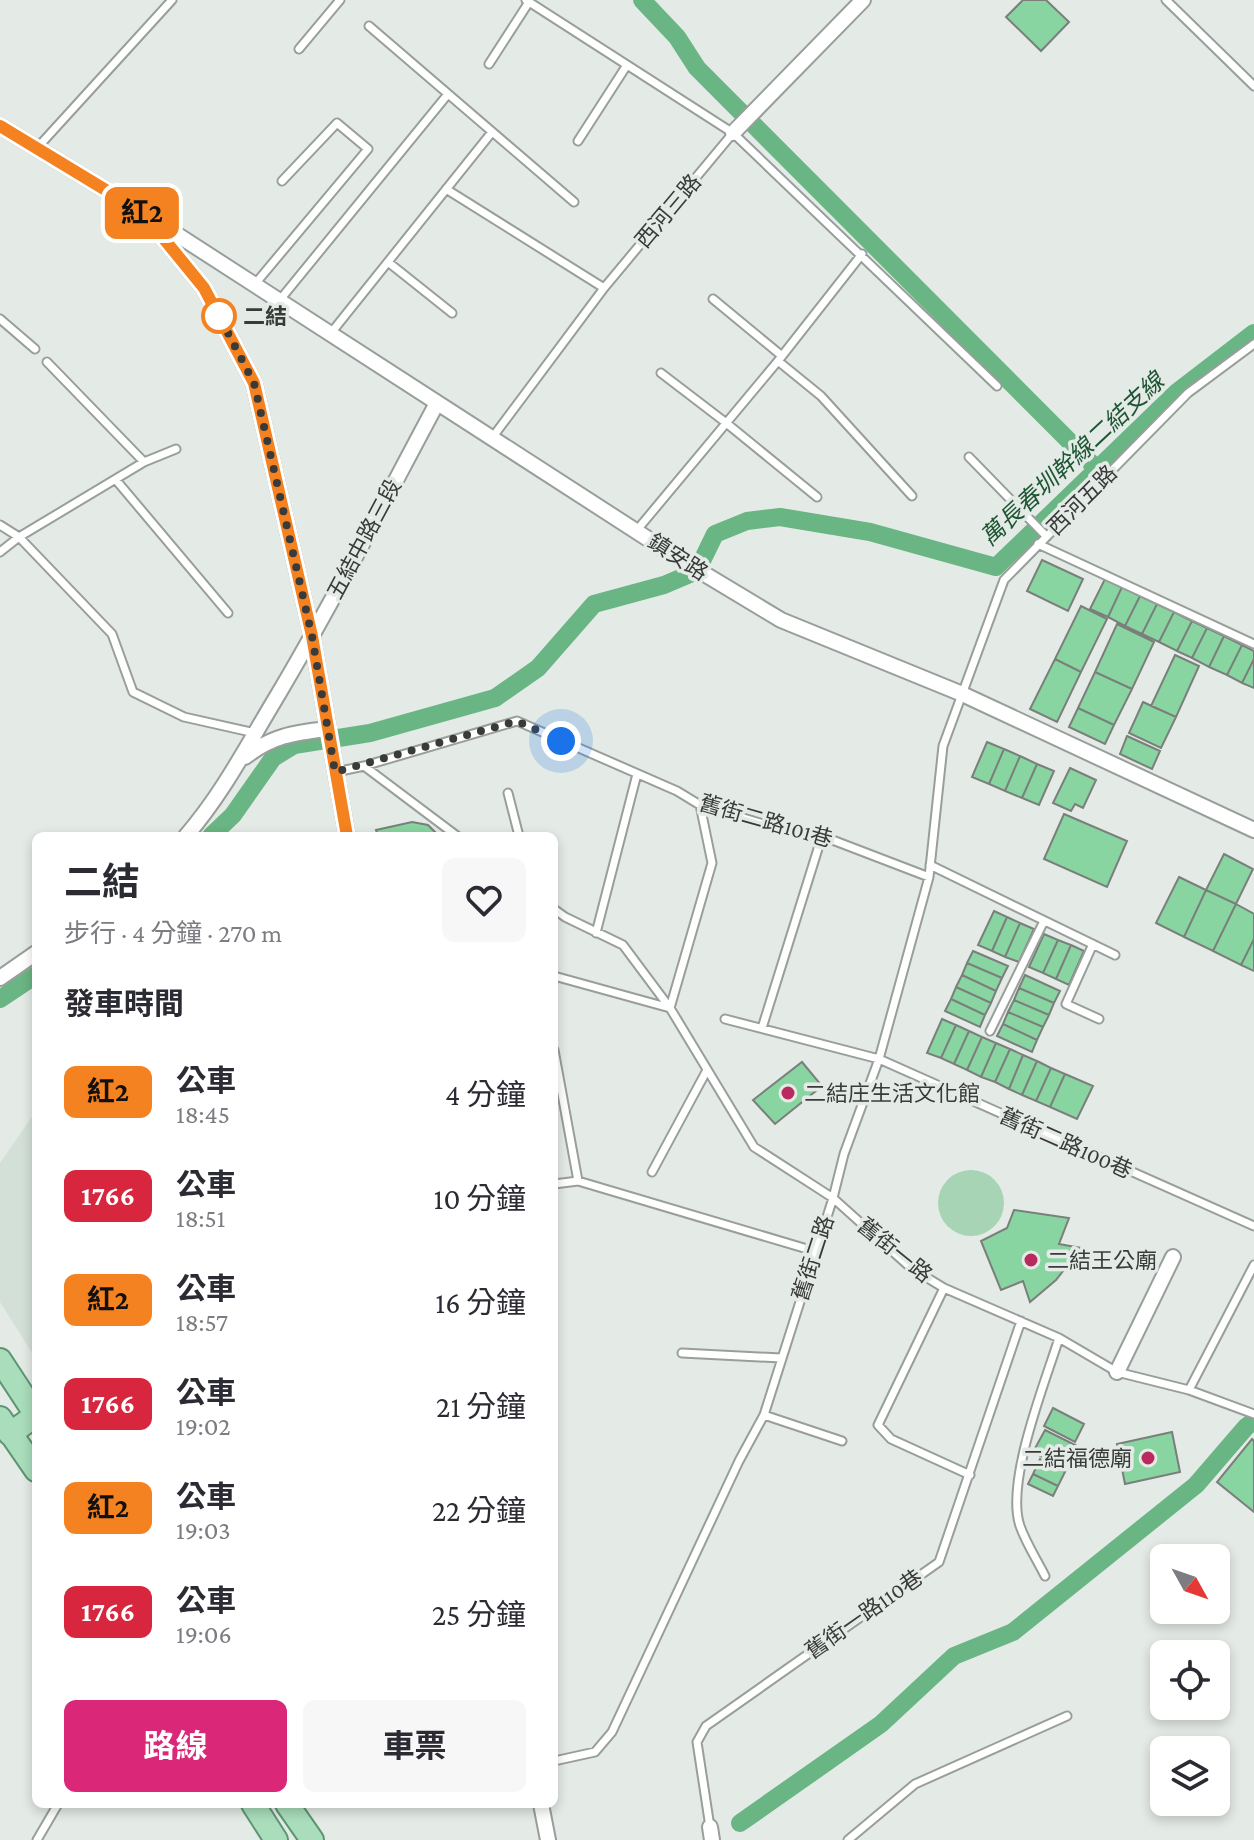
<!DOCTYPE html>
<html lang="zh-TW">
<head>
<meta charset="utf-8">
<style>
  body { margin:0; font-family:"Crimson Pro","Noto Sans TC",serif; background:#f7f7f7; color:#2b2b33; height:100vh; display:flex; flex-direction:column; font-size:30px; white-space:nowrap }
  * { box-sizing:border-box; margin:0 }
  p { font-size:26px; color:#7c7c81 }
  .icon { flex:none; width:44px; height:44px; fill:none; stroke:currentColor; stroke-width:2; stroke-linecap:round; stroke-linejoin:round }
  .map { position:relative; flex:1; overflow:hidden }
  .side { position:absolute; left:32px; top:832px; width:526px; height:976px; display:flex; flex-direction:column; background:#fff; border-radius:12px; box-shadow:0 4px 12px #0003 }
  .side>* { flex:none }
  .badge { padding:0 16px; border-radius:12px; font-size:28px; line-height:52px }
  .needle { width:52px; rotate:130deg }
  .tools { position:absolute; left:1150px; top:1544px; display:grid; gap:16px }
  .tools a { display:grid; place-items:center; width:80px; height:80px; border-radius:12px; background:#fff; box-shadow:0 4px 12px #0003; font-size:40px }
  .you { position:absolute; width:40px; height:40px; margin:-20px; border:6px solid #fff; border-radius:50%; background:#1a73e8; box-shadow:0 0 0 12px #1a73e833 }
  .map>.badge { position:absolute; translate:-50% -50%; box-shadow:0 0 0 4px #fff }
  h2 { padding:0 32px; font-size:30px; line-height:72px }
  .round { display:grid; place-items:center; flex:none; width:84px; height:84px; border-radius:12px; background:#f7f7f7 }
  .head { display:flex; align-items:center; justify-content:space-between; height:136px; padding:0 32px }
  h1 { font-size:38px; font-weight:700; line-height:60px }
  .button { display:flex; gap:16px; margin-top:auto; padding:16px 32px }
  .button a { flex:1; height:92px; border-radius:12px; background:#db2777; color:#fff; font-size:32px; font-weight:700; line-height:92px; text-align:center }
  .button a+a { background:#f7f7f7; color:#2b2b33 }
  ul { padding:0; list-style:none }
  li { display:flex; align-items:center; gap:24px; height:104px; padding:0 32px }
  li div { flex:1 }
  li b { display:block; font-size:30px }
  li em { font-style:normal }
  li .badge { min-width:88px; font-weight:700; text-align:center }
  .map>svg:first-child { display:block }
  .built { fill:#d3e0d7 }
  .green { fill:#a7d4b4 }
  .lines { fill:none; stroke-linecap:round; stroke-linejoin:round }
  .canal { stroke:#69b583; stroke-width:18 }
  .building { fill:#88d5a1; stroke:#7a7f7b; stroke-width:2 }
  .service-casing { stroke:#989e9a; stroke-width:11 }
  .minor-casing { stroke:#989e9a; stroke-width:18 }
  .primary-casing { stroke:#5c9670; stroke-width:26 }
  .service { stroke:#fff; stroke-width:7 }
  .minor { stroke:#fff; stroke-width:14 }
  .primary { stroke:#a9ddbb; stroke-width:22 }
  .line-casing { stroke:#fff; stroke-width:18 }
  .line { stroke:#f58220; stroke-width:12 }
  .walk { stroke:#393b3a; stroke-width:8; stroke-dasharray:0 14.4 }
  .stop-dot { fill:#fff; stroke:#f58220; stroke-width:4 }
  .poi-dot { fill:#b82b5f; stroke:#e4eae6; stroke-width:3 }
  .labels { text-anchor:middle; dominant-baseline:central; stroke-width:7; stroke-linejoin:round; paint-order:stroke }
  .street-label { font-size:22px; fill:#393b3a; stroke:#e4eae6 }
  .stop-label { font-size:22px; font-weight:bold; fill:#393b3a; stroke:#e4eae6; text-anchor:start }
  .poi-label { font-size:22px; fill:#393b3a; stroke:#e4eae6; text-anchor:start }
  .water-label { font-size:24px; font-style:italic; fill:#1e5634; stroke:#e4eae6 }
</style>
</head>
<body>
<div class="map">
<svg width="1254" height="1840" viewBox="0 0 1254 1840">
  <rect width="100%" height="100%" fill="#e4eae6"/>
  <!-- built -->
  <path class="built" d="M36,1111v248l-36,-57v-139z"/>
  <!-- green -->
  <path class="green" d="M938 1203a33 33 0 1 1 66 0a33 33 0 1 1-66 0Z"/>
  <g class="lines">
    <!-- canal -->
    <path class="canal" d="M642,0l35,37 20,31 400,401
      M211,836l22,-21 40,-57 21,-13 76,-12 125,-35 43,-30 56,-64 70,-19 33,-14 18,-37 32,-13 33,-4 90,15 126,35 180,-174 78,-60
      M0,999l36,-24
      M740,1823l141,-99 73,-68 59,-24 183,-147 50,-58 8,-6"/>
  </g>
  <!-- building -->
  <path class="building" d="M1023,0h23l23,22 -28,29 -35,-34z
    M1042,560l41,19 -15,32 -41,-20z
    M1105,579l17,8 -14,30 -18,-8z
    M1122,587l18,9 -15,30 -17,-9z
    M1140,596l17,8 -15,30 -17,-8z
    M1157,604l17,8 -15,30 -17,-8z
    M1081,606l26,13 -26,53 -26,-13z
    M1174,612l18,9 -15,30 -18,-9z
    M1192,621l15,7 -15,30 -15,-7z
    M1117,624l37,18 -22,47 -37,-17z
    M1207,628l17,8 -15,31 -17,-9z
    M1224,636l18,9 -15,30 -18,-8z
    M1242,645l12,6v8l-12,24 -15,-8z
    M1175,655l24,11 -23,51 -25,-11z
    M1055,659l26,13 -24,50 -27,-13z
    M1254,659v29l-12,-5z
    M1095,672l37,17 -18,36 -36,-17z
    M1143,702l33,15 -15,31 -32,-15z
    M1078,708l36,17 -9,19 -36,-17z
    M1127,736l33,15 -8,18 -32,-15z
    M987,742l17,7 -15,35 -17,-7z
    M1004,749l16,7 -15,35 -16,-7z
    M1020,756l17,8 -15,34 -17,-7z
    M1037,764l17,7 -15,34 -17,-7z
    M1070,768l26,12 -13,28 -8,-4 -4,7 -18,-8z
    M1064,814l63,27 -20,46 -63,-28z
    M412,822l16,3 11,11h-61l-2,-6z
    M1224,854l29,15 -17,35 -30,-14z
    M1179,877l27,13 -22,47 -28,-14z
    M1206,890l30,14 -23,47 -29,-14z
    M1236,904l18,10v25l-13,26 -28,-14z
    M994,911l13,6 -15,34 -14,-6z
    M1007,917l13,6 -15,34 -13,-6z
    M1020,923l14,6 -15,33 -14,-5z
    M1044,934l14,6 -15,33 -14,-6z
    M1254,939v32l-13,-6z
    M1058,940l13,5 -15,34 -13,-6z
    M1071,945l13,6 -15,34 -13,-6z
    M973,951l35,15 -6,12 -35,-15z
    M967,963l35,15 -6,13 -34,-16z
    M962,975l34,16 -5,12 -35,-16z
    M1025,975l35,16 -6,12 -35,-15z
    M956,987l35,16 -6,12 -34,-16z
    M1019,988l35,15 -5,12 -35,-15z
    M951,999l34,16 -5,12 -35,-16z
    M1014,1000l35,15 -6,12 -35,-15z
    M1008,1012l35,15 -6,13 -34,-16z
    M942,1019l14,6 -15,33 -14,-5z
    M1003,1024l34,16 -5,12 -35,-16z
    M956,1025l13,6 -15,33 -13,-6z
    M969,1031l13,6 -15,33 -13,-6z
    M982,1037l14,6 -15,34 -14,-7z
    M996,1043l14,6 -15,33 -14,-5z
    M1010,1049l13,6 -14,34 -14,-7z
    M1023,1055l14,6 -15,34 -13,-6z
    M1037,1061l14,7 -15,33 -14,-6z
    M802,1062l20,24 -47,38 -22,-24z
    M1051,1068l14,6 -15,33 -14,-6z
    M1065,1074l28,12 -16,33 -27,-12z
    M1014,1210l55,8 -10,26 22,4 -25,32 -26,22 -7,-21 -22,9 -20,-49 26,-13z
    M1053,1408l31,16 -9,18 -31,-16z
    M1045,1430l32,16 -12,23 -32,-17z
    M1172,1432l8,40 -55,12 -8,-40z
    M1252,1439l2,2v71l-37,-30z
    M1040,1459l25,13 -7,14 -25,-12z
    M1033,1474l25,12 -5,10 -25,-12z"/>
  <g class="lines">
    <defs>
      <path id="service" d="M526,0l207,133 264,253
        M1166,0l88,86
        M369,26l205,176
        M299,49l41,-49
        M489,64l40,-62
        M578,141l49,-76
        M38,147l134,-147
        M446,189l158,99
        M388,262l64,51
        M255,284l113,-135 -31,-26 -55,58
        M713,299l69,57
        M279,301l169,-207
        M0,319l35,30
        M331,333l161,-201
        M778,361l43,35 91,100
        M47,362l97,100
        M661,373l64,49 92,75
        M492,438l112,-150 129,-155
        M969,457l77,79
        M116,480l112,133
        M0,525l19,12 93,97 21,58 51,25 71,16
        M637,530l141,-169 84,-107
        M1038,544l216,100
        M0,552l19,-15 125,-75 32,-13
        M364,766l153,-45 160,70 23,14 83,25 39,6 107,41
        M336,772l28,-6 93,70
        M508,793l11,43
        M930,865l185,90
        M554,909l11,8 58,28 47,63 84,139 79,51 78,70 33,20 115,50 58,34 72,18 65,24
        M596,933l41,-159
        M1093,944l-27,60 33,15
        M554,976l116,32 42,-145 -12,-58
        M725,1019l154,40 375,167
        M762,1028l60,-192
        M990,1031l54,-110
        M554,1050l24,131
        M652,1172l55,-102
        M554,1184l24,-3 236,70
        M944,1288l-66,137 13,14 79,36
        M682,1353l99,5
        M1189,1390l65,-125
        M764,1415l78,26
        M1045,1576c-8,-16 -19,-33 -25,-50 -15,-44 25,-143 39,-188
        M554,1761l41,-9 17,-20 127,-271 25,-46 69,-217 11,-44 35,-95 50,-182 14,-131 61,-166 184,-187 66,-49
        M710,1827l-13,-85 9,-16 233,-164 82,-241
        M37,1840l21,-36
        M848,1840l67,-56 152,-68"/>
      <path id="minor" d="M0,126l142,86 62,76 50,95 58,253 35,200
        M733,133l130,-133
        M142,212l531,343 108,65 179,73 294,137
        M245,757c27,-21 48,-24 82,-28
        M186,836c37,-43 61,-90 90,-138 57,-96 108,-196 161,-295
        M0,978l36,-25
        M1117,1372l56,-115
        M541,1804l7,36
        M710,1827l2,13"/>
      <path id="primary" d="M0,1360l36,55 -26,19
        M0,1418l36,52
        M253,1804l23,36
        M287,1804l25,36"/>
    </defs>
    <!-- service casing -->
    <use href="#service" class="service-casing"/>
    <!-- minor casing -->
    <use href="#minor" class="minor-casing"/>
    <!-- primary casing -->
    <use href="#primary" class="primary-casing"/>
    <!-- service -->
    <use href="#service" class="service"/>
    <!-- minor -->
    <use href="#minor" class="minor"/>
    <!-- primary -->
    <use href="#primary" class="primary"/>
  </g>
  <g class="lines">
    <defs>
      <path id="line" d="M0,126l142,86 62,76 50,95 58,253 35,200"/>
    </defs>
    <!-- line casing -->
    <use href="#line" class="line-casing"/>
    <!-- line -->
    <use href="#line" class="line"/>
    <!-- walk -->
    <path class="walk" d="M219,316l-2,-4 37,71 58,253 23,136 182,-51 44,20"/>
  </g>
  <!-- markers -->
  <circle class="stop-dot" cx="219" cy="316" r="16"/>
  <g class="poi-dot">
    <circle cx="788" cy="1093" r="8"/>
    <circle cx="1031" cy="1260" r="8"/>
    <circle cx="1148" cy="1458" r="8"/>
  </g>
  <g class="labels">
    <!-- street labels -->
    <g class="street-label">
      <text transform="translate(668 211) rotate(-50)">西河三路</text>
      <text transform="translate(1082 500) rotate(-45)">西河五路</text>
      <text transform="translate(364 539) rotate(-62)">五結中路三段</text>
      <text transform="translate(678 557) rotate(33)">鎮安路</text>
      <text transform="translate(766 821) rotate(16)">舊街二路101巷</text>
      <text transform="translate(1066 1143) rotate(24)">舊街二路100巷</text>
      <text transform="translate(895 1250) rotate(39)">舊街一路</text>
      <text transform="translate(813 1258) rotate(-72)">舊街二路</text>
      <text transform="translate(864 1614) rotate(-35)">舊街一路110巷</text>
    </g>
    <!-- stop labels -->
    <g class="stop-label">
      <text x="243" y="316">二結</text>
    </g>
    <!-- poi labels -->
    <g class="poi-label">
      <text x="804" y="1093">二結庄生活文化館</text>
      <text x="1047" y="1260">二結王公廟</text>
      <text x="1132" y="1458" text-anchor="end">二結福德廟</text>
    </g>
    <!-- water labels -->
    <g class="water-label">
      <text transform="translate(1072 459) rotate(-43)">萬長春圳幹線二結支線</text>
    </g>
  </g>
</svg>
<div class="tools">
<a><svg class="needle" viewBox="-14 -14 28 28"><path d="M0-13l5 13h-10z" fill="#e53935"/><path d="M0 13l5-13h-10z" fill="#7c7c81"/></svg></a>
<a><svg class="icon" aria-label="locate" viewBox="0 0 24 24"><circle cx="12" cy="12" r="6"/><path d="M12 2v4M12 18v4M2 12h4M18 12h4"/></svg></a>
<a><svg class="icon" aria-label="layers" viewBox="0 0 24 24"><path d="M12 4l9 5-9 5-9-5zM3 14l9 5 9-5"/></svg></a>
</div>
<div class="you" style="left:561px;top:741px"></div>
<b class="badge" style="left:142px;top:213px;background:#f58220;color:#111">紅2</b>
<section class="side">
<div class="head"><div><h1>二結</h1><p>步行 · 4 分鐘 · 270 m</p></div><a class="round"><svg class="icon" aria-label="heart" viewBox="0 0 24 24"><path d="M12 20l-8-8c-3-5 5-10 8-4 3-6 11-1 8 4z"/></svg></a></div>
<h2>發車時間</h2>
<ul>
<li><span class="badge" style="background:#f58220;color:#111">紅2</span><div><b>公車</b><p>18:45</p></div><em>4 分鐘</em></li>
<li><span class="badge" style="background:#d7263d;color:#fff">1766</span><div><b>公車</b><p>18:51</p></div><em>10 分鐘</em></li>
<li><span class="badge" style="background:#f58220;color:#111">紅2</span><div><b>公車</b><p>18:57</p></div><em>16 分鐘</em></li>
<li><span class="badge" style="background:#d7263d;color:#fff">1766</span><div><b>公車</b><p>19:02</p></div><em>21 分鐘</em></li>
<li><span class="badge" style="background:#f58220;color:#111">紅2</span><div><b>公車</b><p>19:03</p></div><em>22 分鐘</em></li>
<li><span class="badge" style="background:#d7263d;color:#fff">1766</span><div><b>公車</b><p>19:06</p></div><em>25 分鐘</em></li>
</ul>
<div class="button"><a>路線</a><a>車票</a></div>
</section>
</div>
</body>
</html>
